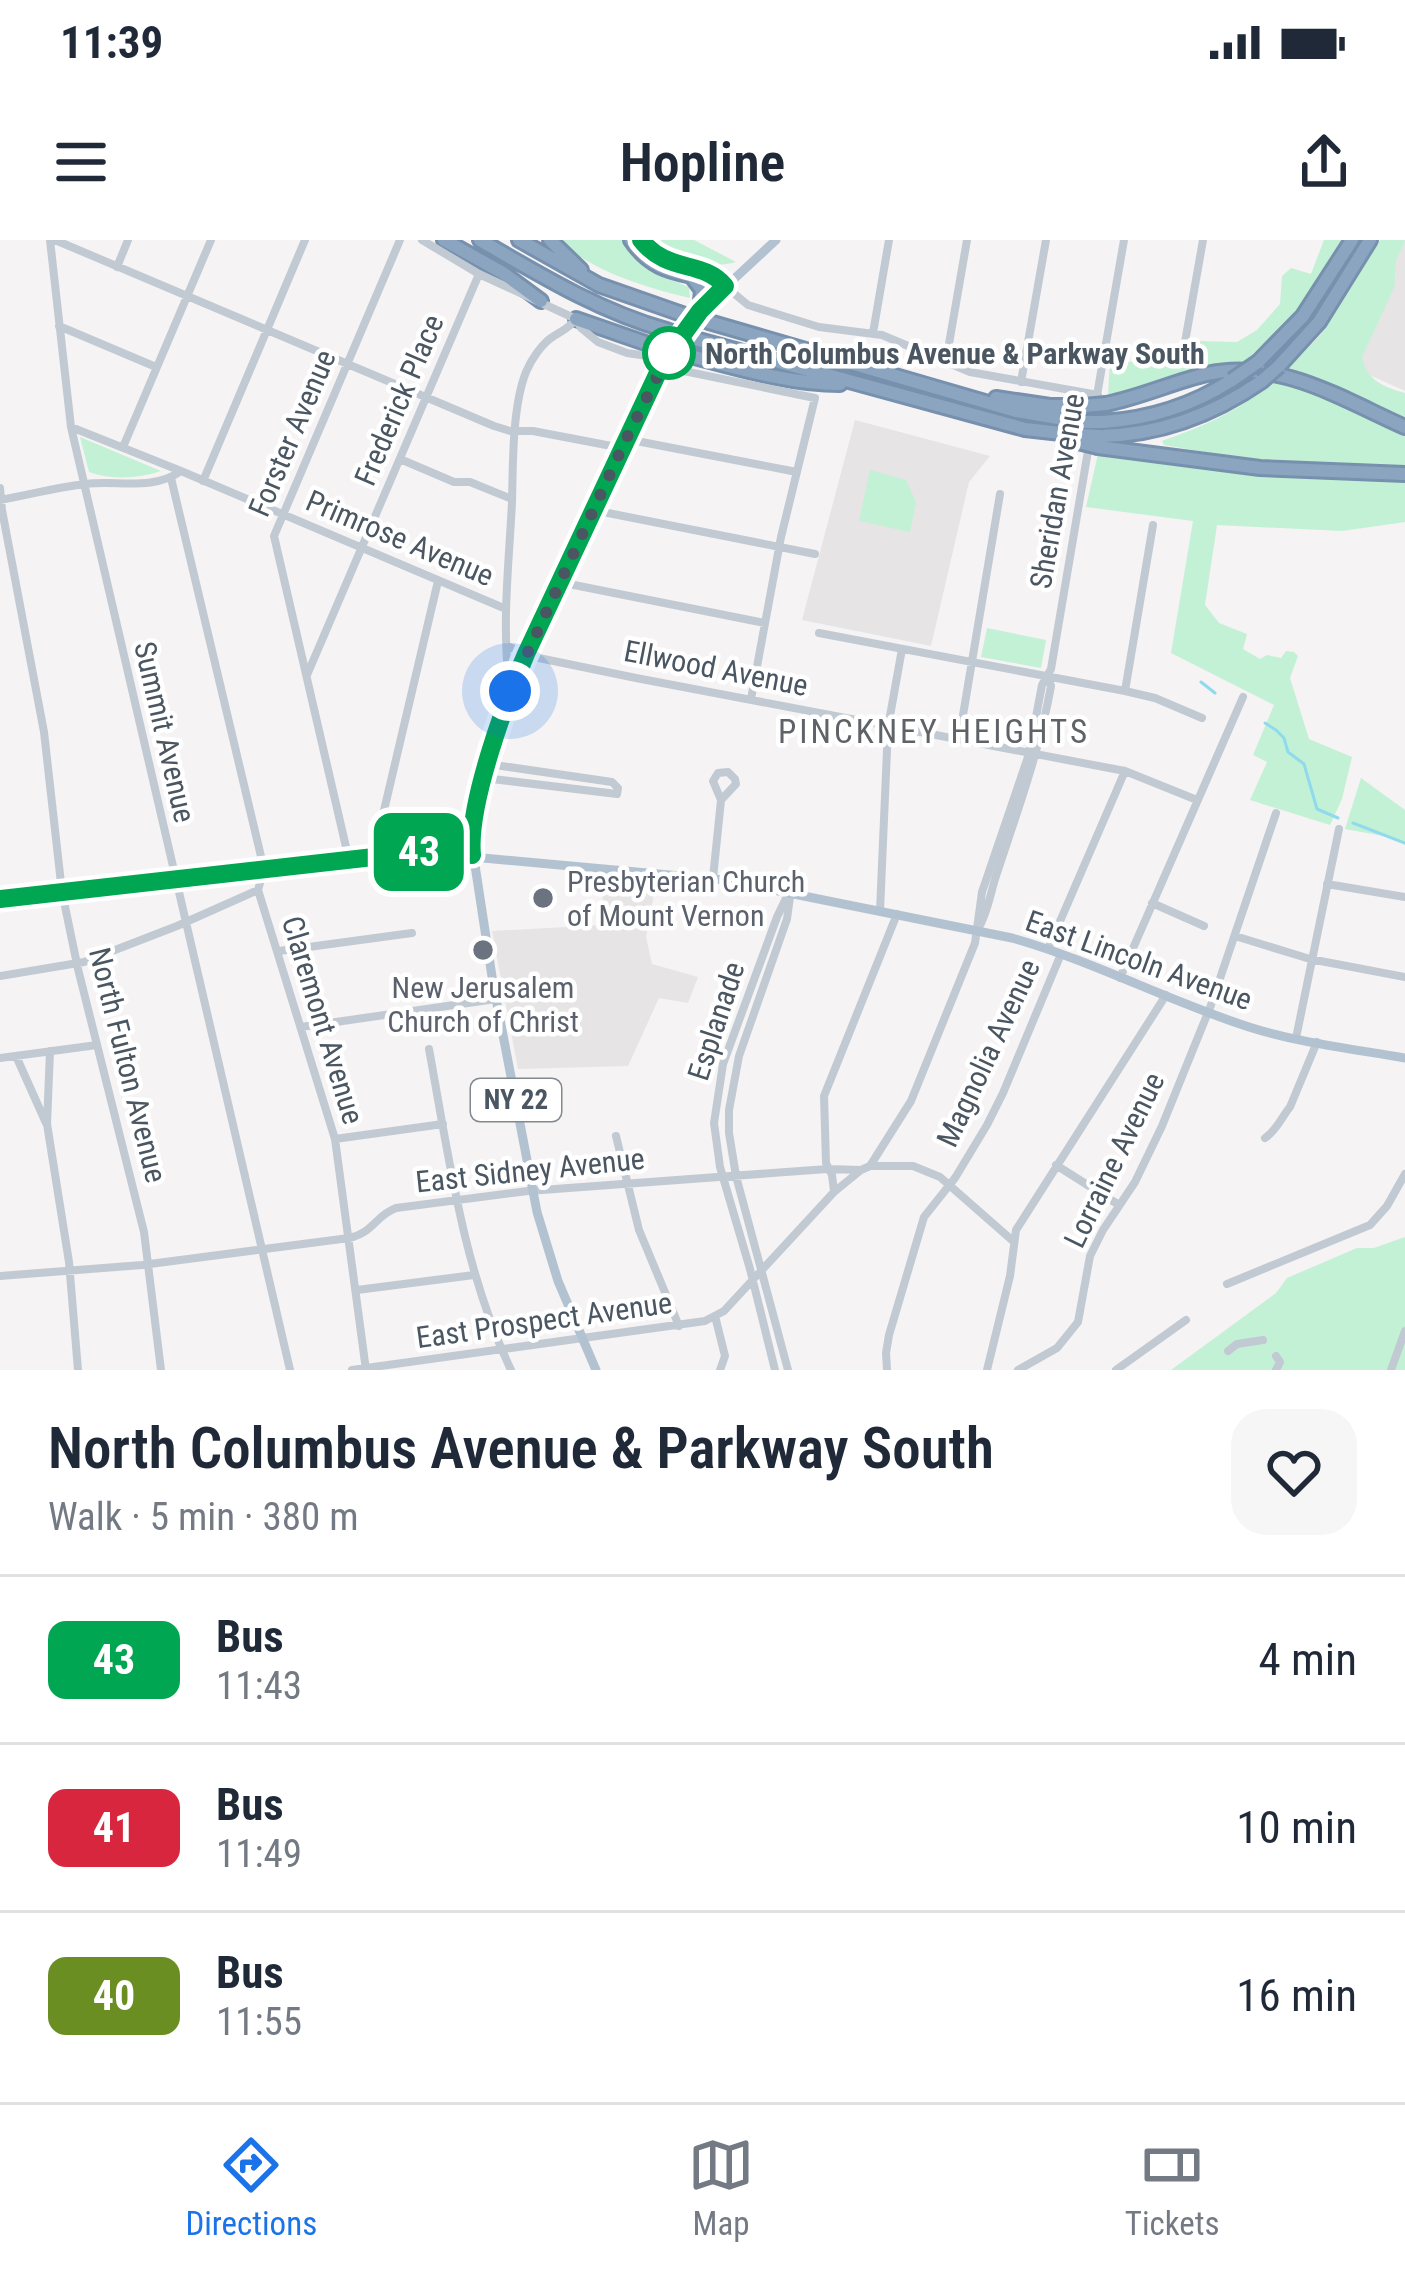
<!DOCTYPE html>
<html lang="en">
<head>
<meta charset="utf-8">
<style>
  body { margin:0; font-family:"Roboto Condensed",sans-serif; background:#f6f6f7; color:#1f2937; height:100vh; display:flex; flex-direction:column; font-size:45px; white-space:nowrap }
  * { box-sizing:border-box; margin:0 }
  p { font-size:39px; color:#747a83 }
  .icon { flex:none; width:66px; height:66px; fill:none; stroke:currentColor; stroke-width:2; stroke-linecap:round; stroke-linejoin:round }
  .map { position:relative; height:1130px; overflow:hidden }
  .side { display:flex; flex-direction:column; background:#fff; flex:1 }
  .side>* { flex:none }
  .badge { padding:0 24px; border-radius:18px; font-size:42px; line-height:78px }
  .you { position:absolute; width:60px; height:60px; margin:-30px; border:9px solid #fff; border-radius:50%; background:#1a73e8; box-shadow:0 0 0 18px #1a73e833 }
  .map>.badge { position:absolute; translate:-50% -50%; box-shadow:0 0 0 6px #fff }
  .round { display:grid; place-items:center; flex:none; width:126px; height:126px; border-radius:36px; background:#f6f6f7 }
  .summary { display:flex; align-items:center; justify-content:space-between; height:204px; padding:0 48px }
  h1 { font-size:57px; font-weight:600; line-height:90px }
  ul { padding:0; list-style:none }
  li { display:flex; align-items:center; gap:36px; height:168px; padding:0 48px; border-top:3px solid #e0e1e3 }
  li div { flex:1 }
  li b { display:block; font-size:45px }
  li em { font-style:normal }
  li .badge { min-width:132px; font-weight:700; text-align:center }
  .status { display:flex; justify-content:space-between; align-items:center; height:84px; padding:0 60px; background:#fff; direction:ltr }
  .status svg { height:33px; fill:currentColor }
  header { display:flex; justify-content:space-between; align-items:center; height:156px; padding:0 48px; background:#fff; font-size:54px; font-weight:600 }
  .menu { display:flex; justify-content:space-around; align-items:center; height:168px; border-top:3px solid #e0e1e3; background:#fff; font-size:33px; color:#747a83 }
  .menu a { display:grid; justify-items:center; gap:6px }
  .menu .current { color:#1a73e8 }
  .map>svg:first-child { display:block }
  .education { fill:#e6e4e5 }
  .green { fill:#c3f1d5 }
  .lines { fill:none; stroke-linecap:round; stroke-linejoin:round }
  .stream { stroke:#90daee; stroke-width:3 }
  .highway-casing { stroke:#7690ad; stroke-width:18 }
  .minor { stroke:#c1cad2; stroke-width:8 }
  .major { stroke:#b3c2d1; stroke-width:9 }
  .highway { stroke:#8ba5c1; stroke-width:12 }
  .highway-bridge-casing { stroke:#7690ad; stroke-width:18; stroke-linecap:butt }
  .highway-bridge { stroke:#8ba5c1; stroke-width:12 }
  .line-casing { stroke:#fff; stroke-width:27 }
  .line { stroke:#00a651; stroke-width:18 }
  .walk { stroke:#4a5661; stroke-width:12; stroke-dasharray:0 21.6 }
  .stop-dot { fill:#fff; stroke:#00a651; stroke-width:6 }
  .worship-dot { fill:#6b7280; stroke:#fff; stroke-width:4.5 }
  .labels { text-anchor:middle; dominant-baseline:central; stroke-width:9; stroke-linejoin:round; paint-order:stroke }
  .shield { fill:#fff; stroke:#808990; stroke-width:3 }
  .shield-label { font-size:27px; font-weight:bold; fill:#4a5661 }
  .stop-label { font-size:30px; font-weight:bold; fill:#4a5661; stroke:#fff; text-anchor:start }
  .street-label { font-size:30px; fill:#4a5661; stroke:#fff }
  .worship-label { font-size:30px; fill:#5b616d; stroke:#fff; text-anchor:start }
  .neighbourhood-label { font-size:33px; letter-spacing:3px; fill:#5f6368; stroke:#fff }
</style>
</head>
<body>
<div class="status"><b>11:39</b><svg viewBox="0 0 49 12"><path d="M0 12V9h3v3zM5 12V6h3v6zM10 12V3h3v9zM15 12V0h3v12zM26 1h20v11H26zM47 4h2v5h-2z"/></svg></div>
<header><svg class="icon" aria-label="menu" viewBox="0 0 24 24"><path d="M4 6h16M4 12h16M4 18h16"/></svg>Hopline<svg class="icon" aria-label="share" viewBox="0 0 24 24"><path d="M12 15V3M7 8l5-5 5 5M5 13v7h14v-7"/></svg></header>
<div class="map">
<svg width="1405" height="1130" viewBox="0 0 1405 1130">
  <rect width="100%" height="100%" fill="#f5f3f3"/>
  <!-- education -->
  <path class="education" d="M1405,0v151l-82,-37z
    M855,180l135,36 -21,26 -38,164 -129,-26z
    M603,640l53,3 -10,54 6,27 46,13 -10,26 -29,-5 -31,68 -110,3 -26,-138 110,-6z"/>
  <!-- green -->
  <path class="green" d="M558,0h66c14,28 38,36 65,47l1,11c-46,-11 -96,-26 -132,-58z
    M650,0h44l42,22c-28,8 -64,-3 -86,-22z
    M1324,0h18l-43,67 -26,29 -28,25 -42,6 -75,25 -20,4 2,-37 53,7 21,-6 14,-19 39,1 20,-12 23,-26 2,-28 9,-8 20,6z
    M1380,0h25l-9,21 -2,27 -32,69c5,24 22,30 43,36v25l-84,-39 -32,-11 32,-34z
    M1274,142h19l112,48v38l-166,-10 -75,-13 -2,-4c45,-16 74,-29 112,-59z
    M80,197l81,34c-23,8 -49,9 -72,1z
    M1098,214l193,23 114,2v43l-63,9 -125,-6 -12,80 14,18 28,11 -4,15 17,10 7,-4 14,3 5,-7 8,1 4,4 -8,22 19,61 43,18 -10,42 -12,26 -80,-25 17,-38 -14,-7 21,-50 -103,-52 22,-132 -107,-14z
    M870,230l36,10 10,22 -6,30 -51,-11z
    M987,388l59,12 -5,28 -60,-11z
    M1361,538l44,32v35l-16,-8 -44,-8z
    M1405,997v133h-234l105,-77 11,-15 70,-30h17z"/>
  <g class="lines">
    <!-- stream -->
    <path class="stream" d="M1201,442l14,11
      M1265,483l11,7 8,8 4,14 16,12 13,45 21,9
      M1353,583l52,20"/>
    <defs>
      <path id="highway" d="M444,0l59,33 38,28
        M480,0c60,35 119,71 186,90
        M519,0l80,45 80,28
        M550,0l31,30
        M631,0c26,39 57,30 94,46
        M641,0c19,23 43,26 70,33
        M693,38l9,12 -2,21
        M576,79l78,27
        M709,82l307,89 65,11
        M695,99l330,90 54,6
        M683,114c51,13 105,30 157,30
        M1258,122l45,-46 49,-76
        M1279,126l40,-44 51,-82
        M996,158l54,8h34
        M1106,164c35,-7 67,-22 101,-30 71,-16 135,25 198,53
        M1103,182c46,-3 90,-17 129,-42
        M1100,196c60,-1 113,-21 162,-55
        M1098,207l162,21 145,6"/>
    </defs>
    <!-- highway casing -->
    <use href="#highway" class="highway-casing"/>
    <!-- minor -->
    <path class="minor" d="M50,0l21,187 219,943
      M55,0l439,186 16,5h23l89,17
      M422,0l57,34 97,45 5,9 17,14 29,11 27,4 20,12 141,29 -34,139 -30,162
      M117,27l11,-27
      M725,46l23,19 71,22 63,8 88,37 128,23
      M59,86l97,41
      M873,93l16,-93
      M1182,119l21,-119
      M946,121l21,-121
      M1021,142l25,-142
      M1092,184l32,-184
      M71,187l110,44
      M626,199l171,33
      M123,207l88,-207
      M400,219l54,23h16l42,17
      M171,238l93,391 -6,21 77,249 31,231
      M203,241l102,-241
      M0,248l2,22 42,222 18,160 16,77 66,263 17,138
      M0,260c29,-5 57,-13 86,-16 31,-4 67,7 95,-13l325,138
      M593,270l222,44
      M559,342l206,41
      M819,393l306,58 30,7 47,20
      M507,406l27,11 102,21 489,93 72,29
      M307,435l172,-401
      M510,449c-9,-61 -1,-125 2,-187 1,-37 0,-95 14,-130 5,-12 16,-29 28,-36 9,-6 14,-7 22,-17
      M1125,451l28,-166
      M959,499l41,-245
      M484,538l133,16 1,-6 -6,-6 -124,-18
      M373,617l65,-276
      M349,620l-75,-324 126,-296
      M713,638l8,-78 -8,-19 5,-8 10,-1 7,7 1,5 -15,16
      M1327,644l78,13
      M1152,663l52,23
      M880,671l8,-184 14,-78
      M978,689c10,-16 12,-35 18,-53 21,-64 43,-123 55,-190l-3,-8
      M1235,696l75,23 95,18
      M1048,709l77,-178
      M279,711l133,-18
      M0,736l84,-14 93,-36 81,-36
      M1120,738l123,-281
      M301,787l195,-28
      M1296,798l43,-209
      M429,809c20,109 34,220 82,321
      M50,811l-3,73 22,138 9,108
      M16,816l30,67
      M0,818l97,-13
      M616,896l23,94 40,96
      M1265,898c12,-8 16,-20 25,-31l27,-65
      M335,899l108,-15
      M1056,925l63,40
      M870,926l41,-65 64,-158 7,-51 47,-138 13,-69 9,-16 38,-224
      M834,951l-2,-16 -6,-12 -2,-67 73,-182
      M0,1036l142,-11 207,-27c24,-5 27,-23 47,-30l132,-17 299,-22 34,1
      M1227,1044l143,-59 17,-19 18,-32
      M357,1050l117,-15
      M715,1076l10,40 -5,14
      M1228,1111l9,-7 26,-4
      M1276,1116l4,6 -4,8
      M352,1130l353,-49 19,-10 110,-119 27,-22 9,-4h43l27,11 73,64
      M775,1130l-25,-101 -30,-102 -6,-44 9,-59 54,-147 12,-25
      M788,1130l-52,-194 -7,-43v-23l10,-54 48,-137 3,-22
      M887,1130l-1,-17 3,-18 35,-118 31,-39 32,-53 16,-32 58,-139
      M987,1130l23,-94 6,-46 150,-235
      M1018,1130l39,-22 21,-26 12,-66 13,-26 32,-48 27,-56 49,-121 65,-192
      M1116,1130l70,-50
      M1391,1130l14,-39"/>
    <!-- major -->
    <path class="major" d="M0,659l447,-50 36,9 241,22 288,58c81,23 156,63 237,89 50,16 104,22 156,31
      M596,1130l-38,-89 -21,-69 -44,-229 -22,-144 13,-61 26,-87 153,-329 43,-57 70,-65"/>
    <!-- highway -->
    <use href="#highway" class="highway"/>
    <defs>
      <path id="highway-bridge" d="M679,73l30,9
        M666,90l29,9
        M654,106l29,8
        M1232,140l26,-18
        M1262,141l17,-15
        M1084,166l22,-2
        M1081,182h22
        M1079,195l21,1
        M1078,202l20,5"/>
    </defs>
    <!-- highway-bridge casing -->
    <use href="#highway-bridge" class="highway-bridge-casing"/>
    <!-- highway-bridge -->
    <use href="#highway-bridge" class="highway-bridge"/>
  </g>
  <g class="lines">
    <defs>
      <path id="line" d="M0,659l427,-48 20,-1 25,5c-5,-50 34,-154 54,-201l137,-292 37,-51 25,-25c-23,-27 -57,-12 -84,-46"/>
    </defs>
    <!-- line casing -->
    <use href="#line" class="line-casing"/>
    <!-- line -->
    <use href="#line" class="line"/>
    <!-- walk -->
    <path class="walk" d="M510,451l118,-256 43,-86 -2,4"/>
  </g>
  <!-- markers -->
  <circle class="stop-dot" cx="669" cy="113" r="24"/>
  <g class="worship-dot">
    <circle cx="543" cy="658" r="12"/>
    <circle cx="483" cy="710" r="12"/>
  </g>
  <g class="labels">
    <!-- shield labels -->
    <rect class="shield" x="471" y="839" width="90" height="42" rx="9"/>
    <g class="shield-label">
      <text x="516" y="860">NY 22</text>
    </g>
    <!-- stop labels -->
    <g class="stop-label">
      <text x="705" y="113">North Columbus Avenue &amp; Parkway South</text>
    </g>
    <!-- street labels -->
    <g class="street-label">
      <text transform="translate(399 160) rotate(-67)">Frederick Place</text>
      <text transform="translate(292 193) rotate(-67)">Forster Avenue</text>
      <text transform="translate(1057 251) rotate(-80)">Sheridan Avenue</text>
      <text transform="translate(400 298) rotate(23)">Primrose Avenue</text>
      <text transform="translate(716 428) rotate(11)">Ellwood Avenue</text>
      <text transform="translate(165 492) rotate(77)">Summit Avenue</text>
      <text transform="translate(1139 720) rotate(20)">East Lincoln Avenue</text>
      <text transform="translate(323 780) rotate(73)">Claremont Avenue</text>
      <text transform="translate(716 781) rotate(-72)">Esplanade</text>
      <text transform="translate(988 813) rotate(-65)">Magnolia Avenue</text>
      <text transform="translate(128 825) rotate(76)">North Fulton Avenue</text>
      <text transform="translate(1114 920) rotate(-64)">Lorraine Avenue</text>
      <text transform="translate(530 930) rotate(-6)">East Sidney Avenue</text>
      <text transform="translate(544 1080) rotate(-8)">East Prospect Avenue</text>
    </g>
    <!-- worship labels -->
    <g class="worship-label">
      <text x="567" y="641">Presbyterian Church<tspan x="567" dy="34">of Mount Vernon</tspan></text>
      <text x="483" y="747" text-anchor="middle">New Jerusalem<tspan x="483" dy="34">Church of Christ</tspan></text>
    </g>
    <!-- neighbourhood labels -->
    <g class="neighbourhood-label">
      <text x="934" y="491">PINCKNEY HEIGHTS</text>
    </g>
  </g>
</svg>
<div class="you" style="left:510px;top:451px"></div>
<b class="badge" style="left:419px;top:612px;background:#00a651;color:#fff">43</b>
</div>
<section class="side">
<div class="summary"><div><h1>North Columbus Avenue &amp; Parkway South</h1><p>Walk · 5 min · 380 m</p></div><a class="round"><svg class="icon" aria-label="heart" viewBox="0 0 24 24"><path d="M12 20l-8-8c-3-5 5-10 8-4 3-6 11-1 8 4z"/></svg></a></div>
<ul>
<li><span class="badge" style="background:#00a651;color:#fff">43</span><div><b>Bus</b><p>11:43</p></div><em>4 min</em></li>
<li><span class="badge" style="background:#d7263d;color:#fff">41</span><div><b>Bus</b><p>11:49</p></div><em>10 min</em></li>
<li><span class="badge" style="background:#6b8e23;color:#fff">40</span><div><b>Bus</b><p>11:55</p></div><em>16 min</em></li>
</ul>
</section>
<nav class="menu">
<a class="current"><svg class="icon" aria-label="directions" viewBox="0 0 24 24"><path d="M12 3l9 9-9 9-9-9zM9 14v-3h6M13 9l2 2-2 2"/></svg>Directions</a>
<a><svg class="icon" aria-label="map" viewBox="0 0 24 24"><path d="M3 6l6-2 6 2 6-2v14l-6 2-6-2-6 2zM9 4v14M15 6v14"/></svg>Map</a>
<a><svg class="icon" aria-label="tickets" viewBox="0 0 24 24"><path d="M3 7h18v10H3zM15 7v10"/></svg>Tickets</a>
</nav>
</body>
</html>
